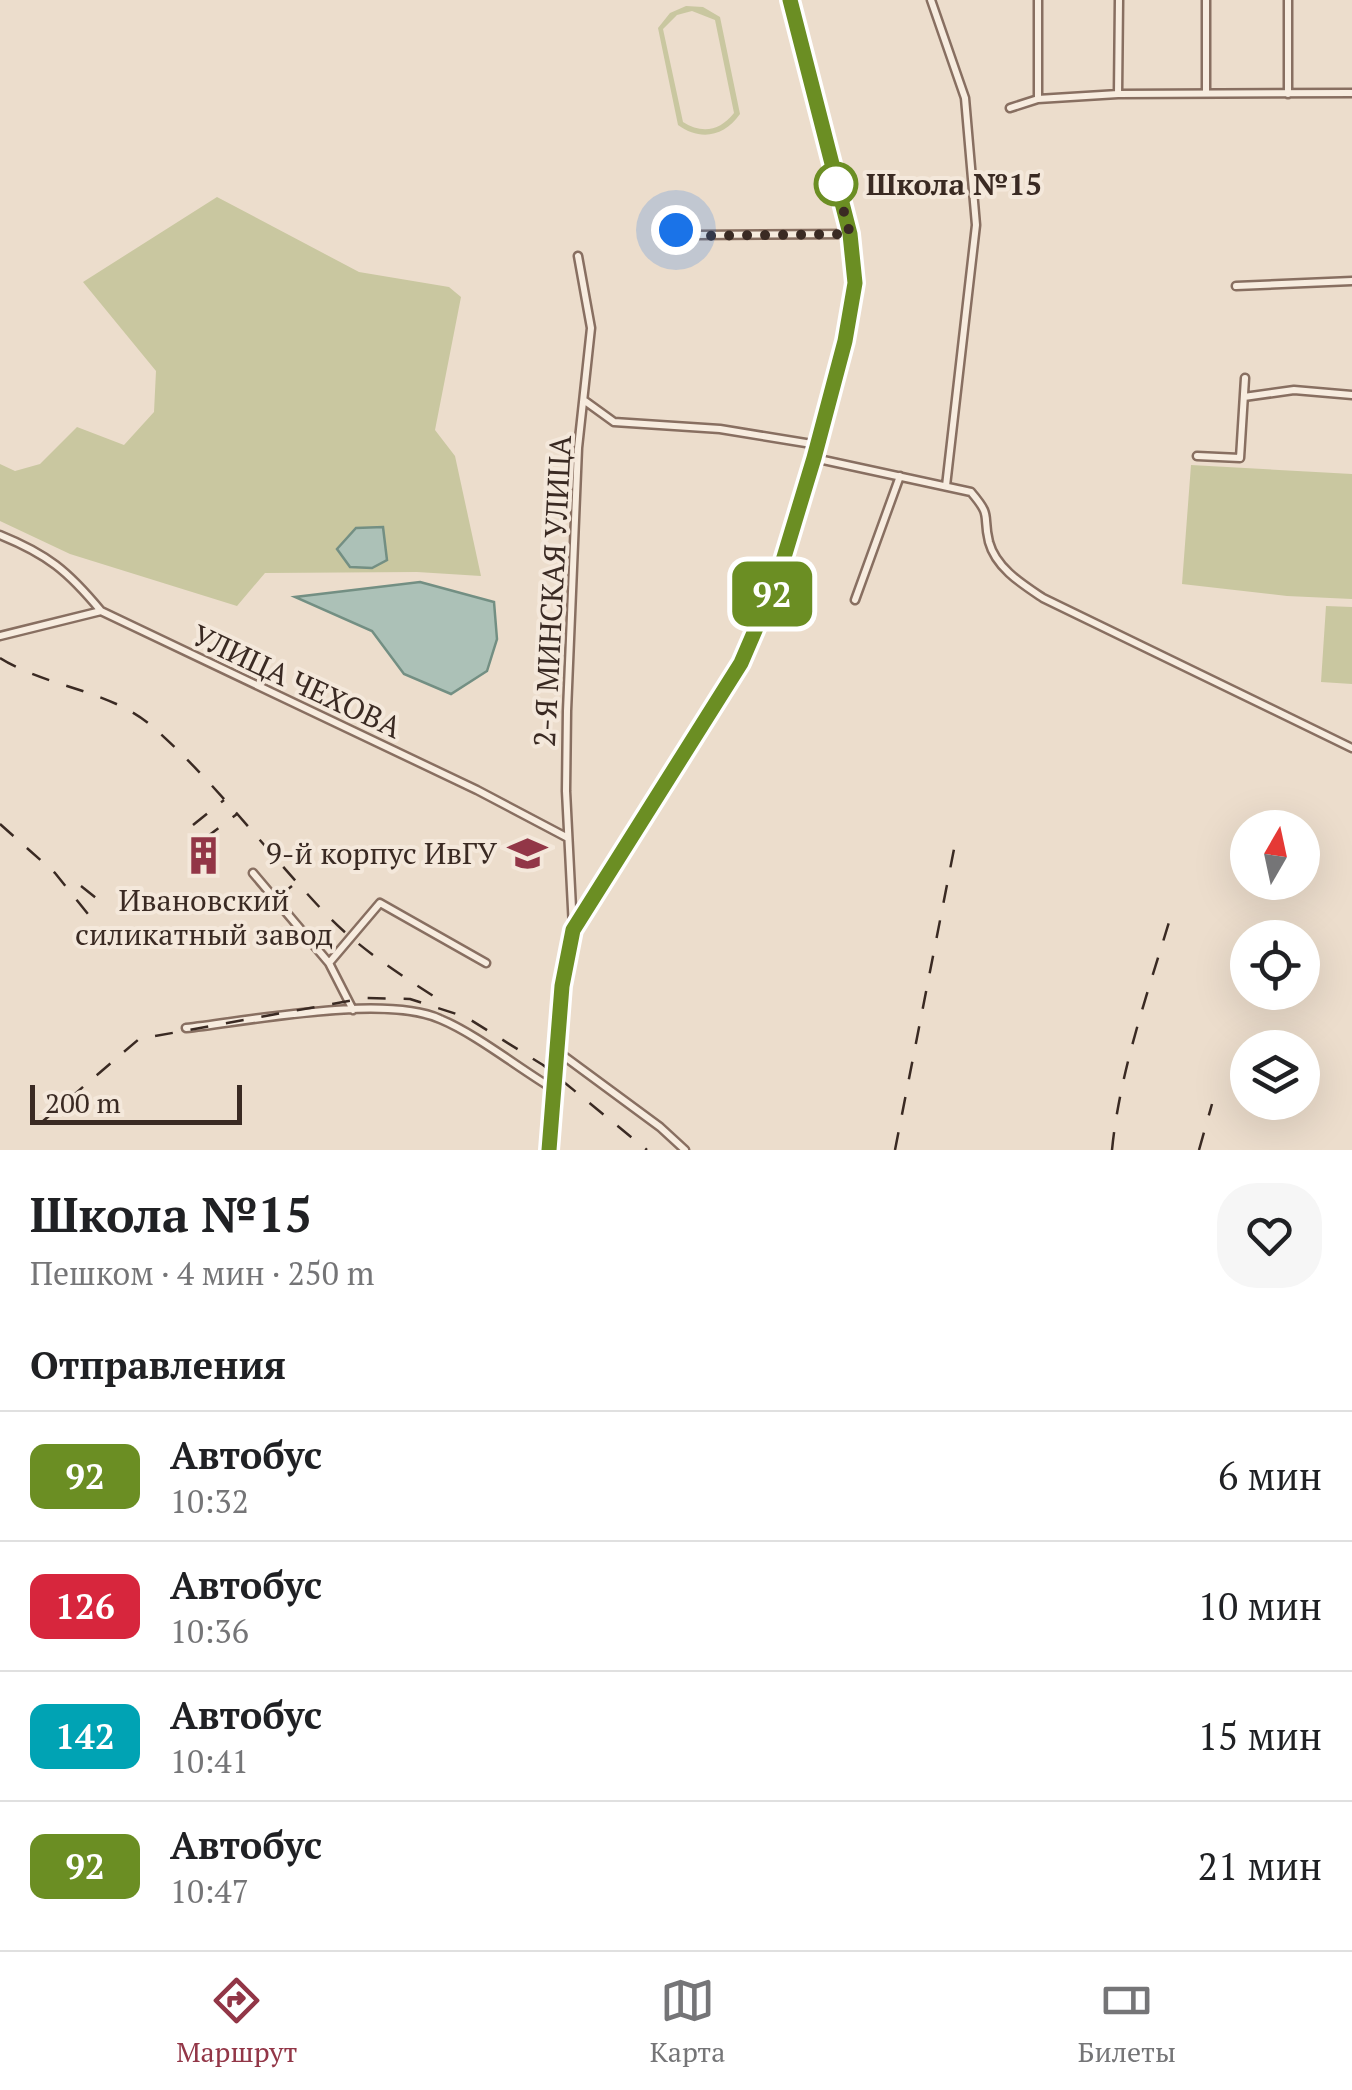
<!DOCTYPE html>
<html lang="ru">
<head>
<meta charset="utf-8">
<style>
  body { margin:0; font-family:"PT Serif",serif; background:#f6f6f6; color:#202124; height:100vh; display:flex; flex-direction:column; font-size:38px; white-space:nowrap }
  * { box-sizing:border-box; margin:0 }
  p { font-size:32px; color:#757577 }
  .icon { flex:none; width:55px; height:55px; fill:none; stroke:currentColor; stroke-width:2; stroke-linecap:round; stroke-linejoin:round }
  .map { position:relative; height:1150px; overflow:hidden }
  .sheet { display:flex; flex-direction:column; background:#fff; flex:1 }
  .sheet>* { flex:none }
  .badge { padding:0 20px; border-radius:15px; font-size:35px; line-height:65px }
  .needle { width:65px; rotate:9deg }
  .buttons { position:absolute; left:1230px; top:810px; display:grid; gap:20px }
  .buttons a { display:grid; place-items:center; width:90px; height:90px; border-radius:50%; background:#fff; box-shadow:0 10px 40px #0002; font-size:50px }
  .scale { position:absolute; left:30px; bottom:25px; width:212px; box-sizing:border-box; padding-left:10px; border:5px solid #3a2a23; border-top:0; font-size:28px; line-height:35px; white-space:nowrap; color:#3a2a23; -webkit-text-stroke:8px #f4e8db; paint-order:stroke }
  .you { position:absolute; width:50px; height:50px; margin:-25px; border:8px solid #fff; border-radius:50%; background:#1a73e8; box-shadow:0 0 0 15px #1a73e833 }
  .map>.badge { position:absolute; translate:-50% -50%; box-shadow:0 0 0 5px #fff }
  h2 { padding:0 30px; font-size:38px; line-height:90px }
  .round { display:grid; place-items:center; flex:none; width:105px; height:105px; border-radius:40px; background:#f6f6f6 }
  .overview { display:flex; align-items:center; justify-content:space-between; height:170px; padding:0 30px }
  h1 { font-size:48px; font-weight:700; line-height:75px }
  ul { padding:0; list-style:none }
  li { display:flex; align-items:center; gap:30px; height:130px; padding:0 30px; border-top:2px solid #e0e0e0 }
  li div { flex:1 }
  li b { display:block; font-size:38px }
  li em { font-style:normal }
  li .badge { min-width:110px; font-weight:700; text-align:center }
  .dock { display:flex; justify-content:space-around; align-items:center; height:140px; border-top:2px solid #e0e0e0; background:#fff; font-size:28px; color:#757577 }
  .dock a { display:grid; justify-items:center; gap:5px }
  .dock .current { color:#923647 }
  .map>svg:first-child { display:block }
  .green { fill:#c9c7a0; fill-rule:evenodd }
  .water { fill:#acc1b7; stroke:#738f83; stroke-width:2.5 }
  .lines { fill:none; stroke-linecap:round; stroke-linejoin:round }
  .street-casing { stroke:#886f61; stroke-width:11 }
  .secondary-casing { stroke:#6a5144; stroke-width:14 }
  .street { stroke:#f7ecdf; stroke-width:6 }
  .secondary { stroke:#f7ecdf; stroke-width:9 }
  .rail { stroke:#3a2a23; stroke-width:2.5; stroke-dasharray:18 18; stroke-linecap:butt }
  .line-casing { stroke:#fff; stroke-width:22 }
  .line { stroke:#6b8e23; stroke-width:15 }
  .walk { stroke:#3a2a23; stroke-width:10; stroke-dasharray:0 18 }
  .stop-dot { fill:#fff; stroke:#6b8e23; stroke-width:5 }
  .labels { text-anchor:middle; dominant-baseline:central; stroke-width:8; stroke-linejoin:round; paint-order:stroke }
  .stop-label { font-size:30px; font-weight:bold; fill:#3a2a23; stroke:#f4e8db; text-anchor:start }
  .street-label { font-size:30px; fill:#3a2a23; stroke:#f4e8db }
  .poi-label { font-size:30px; fill:#3a2a23; stroke:#f4e8db; text-anchor:end }
</style>
</head>
<body>
<div class="map">
<svg width="1352" height="1150" viewBox="0 0 1352 1150">
  <rect width="100%" height="100%" fill="#ecddcc"/>
  <!-- green -->
  <path class="green" d="M686,6l17,1 17,10 20,97c-16,23 -40,27 -62,11l-20,-97 12,-15zM692,11l23,9 19,93c-14,18 -32,21 -51,9l-20,-93 14,-14z
    M217,197l142,75 90,15 12,10 -26,133 20,26 26,120 -64,-4 -152,1 -28,33 -167,-52 -70,-33v-57l15,7 25,-7 37,-37 47,18 30,-33 2,-41 -73,-89z
    M1191,465l161,9v125l-65,-3 -105,-12z
    M1326,606l26,1v77l-31,-2z"/>
  <!-- water -->
  <path class="water" d="M383,527l4,33 -15,8 -22,-1 -13,-18 19,-21z
    M420,582l74,20 3,37 -10,32 -36,23 -47,-20 -32,-43 -77,-34z"/>
  <g class="lines">
    <defs>
      <path id="street" d="M931,0l34,98 11,127 -30,261
        M1038,0v99
        M1206,0v92
        M1118,94l1,-94
        M1288,94v-94
        M1010,108l28,-9 80,-5 234,-1
        M676,230l19,5 155,-1
        M1236,286l116,-5
        M1244,397l50,-7 58,5
        M585,401l29,21 106,7 98,16
        M1197,456l43,2 5,-80
        M814,458l157,34c22,26 11,21 18,50 7,26 33,42 54,56l309,150
        M0,535c47,19 68,36 101,76
        M855,600l45,-124
        M0,636l101,-25 376,179 91,48
        M253,873l76,90
        M573,928l-7,-137 1,-80 11,-263 13,-120 -13,-72
        M353,1010l-24,-47 51,-60 106,60
        M186,1028c63,-7 198,-34 254,-9 36,15 77,48 112,69
        M557,1051l103,76 25,23"/>
      <path id="secondary" d="M549,1150l13,-164 11,-57 168,-266 37,-86 36,-119 31,-117 10,-58 -5,-49 -61,-234"/>
    </defs>
    <!-- street casing -->
    <use href="#street" class="street-casing"/>
    <!-- secondary casing -->
    <use href="#secondary" class="secondary-casing"/>
    <!-- street -->
    <use href="#street" class="street"/>
    <!-- secondary -->
    <use href="#secondary" class="secondary"/>
    <!-- rail -->
    <path class="rail" d="M0,658c48,30 109,31 153,69 64,57 114,125 172,186 33,35 76,62 116,88
      M0,824l55,49 45,56
      M193,825l31,-25
      M204,839l33,-25
      M81,886l24,19
      M258,912l34,-26
      M42,1122l97,-83 226,-41 45,1 56,18 77,48 104,85
      M895,1150l60,-306
      M1112,1150c8,-81 37,-160 60,-238
      M1199,1150l13,-46"/>
  </g>
  <g class="lines">
    <defs>
      <path id="line" d="M549,1150l13,-164 11,-56 168,-267 37,-86 36,-119 31,-117 10,-58 -5,-49 -60,-234"/>
    </defs>
    <!-- line casing -->
    <use href="#line" class="line-casing"/>
    <!-- line -->
    <use href="#line" class="line"/>
    <!-- walk -->
    <path class="walk" d="M676,230l19,6 155,-2 -18,-66 4,16"/>
  </g>
  <!-- icons -->
  <defs>
    <symbol id="university-bare" viewBox="-9 -9 18 18"><path d="M0-5L7-2L0 1L-7-2ZM-4 1L0 2.5L4 1V4Q0 6-4 4Z" fill="#923647" stroke="#f4e8db" stroke-width="2.5" paint-order="stroke"/></symbol>
    <symbol id="building-bare" viewBox="-9 -9 18 18"><path d="M-4-6H4V6H1V3H-1V6H-4ZM-2.5-4.3h1.7v1.8h-1.7ZM.8-4.3h1.7v1.8H.8ZM-2.5-1h1.7V.8h-1.7ZM.8-1h1.7V.8H.8Z" fill="#923647" stroke="#f4e8db" stroke-width="2.5" paint-order="stroke"/></symbol>
  </defs>
  <g fill-rule="evenodd">
    <use href="#university-bare" x="500" y="826" width="55" height="55"/>
    <use href="#building-bare" x="176" y="828" width="55" height="55"/>
  </g>
  <!-- markers -->
  <circle class="stop-dot" cx="836" cy="184" r="20"/>
  <g class="labels">
    <!-- stop labels -->
    <g class="stop-label">
      <text x="866" y="184">Школа №15</text>
    </g>
    <!-- street labels -->
    <g class="street-label">
      <text transform="translate(552 591) rotate(-87)">2-Я МИНСКАЯ УЛИЦА</text>
      <text transform="translate(297 681) rotate(25)">УЛИЦА ЧЕХОВА</text>
    </g>
    <!-- poi labels -->
    <g class="poi-label">
      <text x="497" y="853">9-й корпус ИвГУ</text>
      <text x="204" y="900" text-anchor="middle">Ивановский<tspan x="204" dy="34">силикатный завод</tspan></text>
    </g>
  </g>
</svg>
<div class="buttons">
<a><svg class="needle" viewBox="-14 -14 28 28"><path d="M0-13l5 13h-10z" fill="#e53935"/><path d="M0 13l5-13h-10z" fill="#757577"/></svg></a>
<a><svg class="icon" aria-label="locate" viewBox="0 0 24 24"><circle cx="12" cy="12" r="6"/><path d="M12 2v4M12 18v4M2 12h4M18 12h4"/></svg></a>
<a><svg class="icon" aria-label="layers" viewBox="0 0 24 24"><path d="M12 4l9 5-9 5-9-5zM3 14l9 5 9-5"/></svg></a>
</div>
<div class="scale">200 m</div>
<div class="you" style="left:676px;top:230px"></div>
<b class="badge" style="left:772px;top:594px;background:#6b8e23;color:#fff">92</b>
</div>
<section class="sheet">
<div class="overview"><div><h1>Школа №15</h1><p>Пешком · 4 мин · 250 m</p></div><a class="round"><svg class="icon" aria-label="heart" viewBox="0 0 24 24"><path d="M12 20l-8-8c-3-5 5-10 8-4 3-6 11-1 8 4z"/></svg></a></div>
<h2>Отправления</h2>
<ul>
<li><span class="badge" style="background:#6b8e23;color:#fff">92</span><div><b>Автобус</b><p>10:32</p></div><em>6 мин</em></li>
<li><span class="badge" style="background:#d7263d;color:#fff">126</span><div><b>Автобус</b><p>10:36</p></div><em>10 мин</em></li>
<li><span class="badge" style="background:#00a3b4;color:#fff">142</span><div><b>Автобус</b><p>10:41</p></div><em>15 мин</em></li>
<li><span class="badge" style="background:#6b8e23;color:#fff">92</span><div><b>Автобус</b><p>10:47</p></div><em>21 мин</em></li>
</ul>
</section>
<nav class="dock">
<a class="current"><svg class="icon" aria-label="directions" viewBox="0 0 24 24"><path d="M12 3l9 9-9 9-9-9zM9 14v-3h6M13 9l2 2-2 2"/></svg>Маршрут</a>
<a><svg class="icon" aria-label="map" viewBox="0 0 24 24"><path d="M3 6l6-2 6 2 6-2v14l-6 2-6-2-6 2zM9 4v14M15 6v14"/></svg>Карта</a>
<a><svg class="icon" aria-label="tickets" viewBox="0 0 24 24"><path d="M3 7h18v10H3zM15 7v10"/></svg>Билеты</a>
</nav>
</body>
</html>
